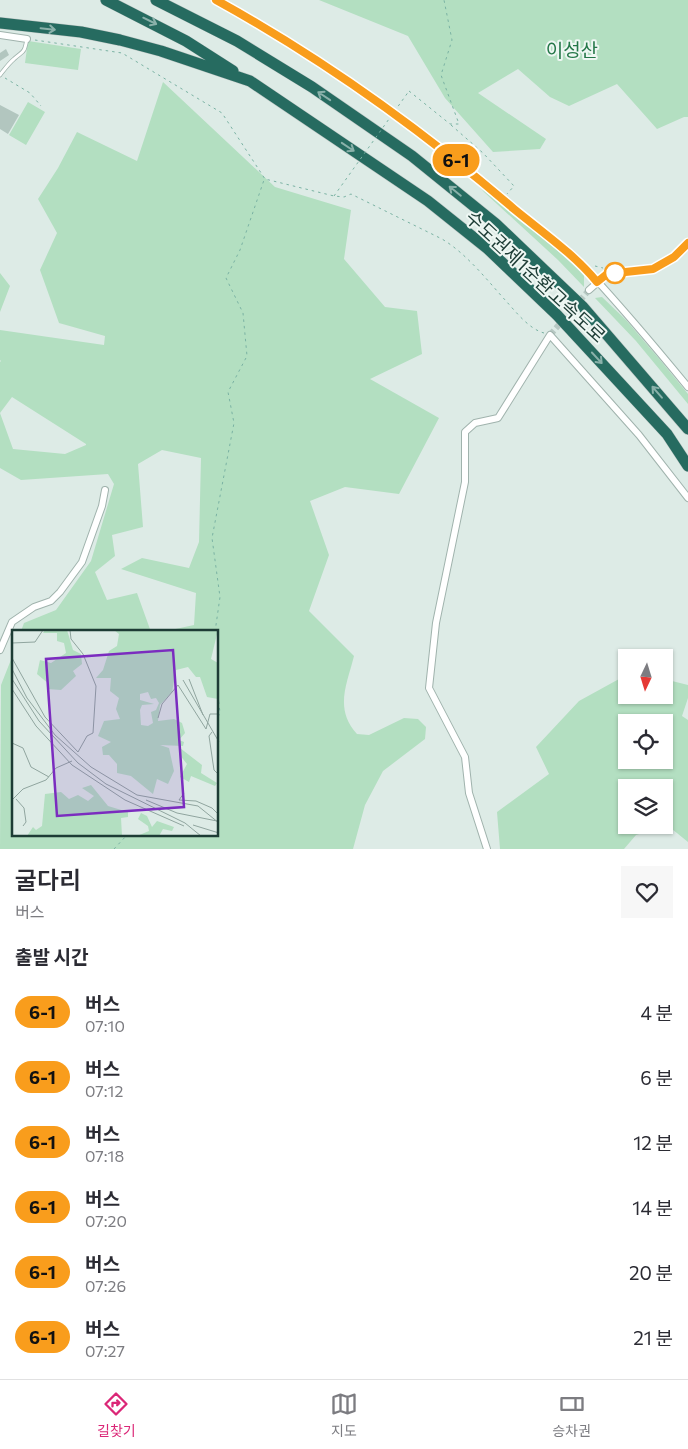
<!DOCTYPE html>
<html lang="ko">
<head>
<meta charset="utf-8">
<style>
  body { margin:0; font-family:Commissioner,"Noto Sans KR",sans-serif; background:#f7f7f7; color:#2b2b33; height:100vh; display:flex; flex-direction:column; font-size:19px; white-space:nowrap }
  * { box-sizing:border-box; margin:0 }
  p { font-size:16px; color:#7c7c81 }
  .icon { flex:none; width:28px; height:28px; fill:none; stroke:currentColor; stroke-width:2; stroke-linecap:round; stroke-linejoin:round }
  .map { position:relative; height:849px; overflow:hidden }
  .sheet { display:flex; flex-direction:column; background:#fff; flex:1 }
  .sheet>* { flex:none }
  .badge { padding:0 10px; border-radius:16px; font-size:18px; line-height:32px }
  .needle { width:32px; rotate:184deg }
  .controls { position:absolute; left:618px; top:649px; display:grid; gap:10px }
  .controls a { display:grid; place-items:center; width:55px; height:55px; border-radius:0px; background:#fff; box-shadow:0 1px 4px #0004; font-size:25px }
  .map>.badge { position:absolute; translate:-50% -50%; box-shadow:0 0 0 2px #fff }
  h2 { padding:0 15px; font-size:19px; line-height:45px }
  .round { display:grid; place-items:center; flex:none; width:52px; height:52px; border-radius:0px; background:#f7f7f7 }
  .head { display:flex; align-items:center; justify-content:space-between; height:85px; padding:0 15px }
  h1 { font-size:24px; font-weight:600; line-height:38px }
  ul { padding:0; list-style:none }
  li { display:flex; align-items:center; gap:15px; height:65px; padding:0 15px }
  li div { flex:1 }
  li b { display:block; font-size:19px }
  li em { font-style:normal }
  li .badge { min-width:55px; font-weight:700; text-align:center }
  .menu { display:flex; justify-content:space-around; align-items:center; height:70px; border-top:1px solid #e1e1e2; background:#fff; font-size:14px; color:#7c7c81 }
  .menu a { display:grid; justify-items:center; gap:2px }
  .menu .on { color:#db2777 }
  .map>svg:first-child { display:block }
  .green { fill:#b3dfc1; fill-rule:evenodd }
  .building { fill:#b2c6bf }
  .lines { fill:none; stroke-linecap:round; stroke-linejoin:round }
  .street-tunnel { stroke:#b7c8c3; stroke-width:6; stroke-dasharray:6 3; stroke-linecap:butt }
  .lane-casing { stroke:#a0b3ad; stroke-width:4.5 }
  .street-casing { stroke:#a0b3ad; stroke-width:8 }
  .highway-casing { stroke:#c0c8c6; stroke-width:12 }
  .path { stroke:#7ab2a3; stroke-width:1; stroke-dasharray:2.5 4; stroke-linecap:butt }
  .lane { stroke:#fff; stroke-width:3 }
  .street { stroke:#fff; stroke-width:6 }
  .highway { stroke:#266b60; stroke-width:11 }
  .path-bridge { stroke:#7ab2a3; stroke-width:1; stroke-dasharray:2.5 4; stroke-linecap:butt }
  .oneway { stroke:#8ab1aa }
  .line-casing { stroke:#fff; stroke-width:11 }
  .line { stroke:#f99d1c; stroke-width:8 }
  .stop-dot { fill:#fff; stroke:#f99d1c; stroke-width:2.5 }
  .labels { text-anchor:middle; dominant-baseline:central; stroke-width:4; stroke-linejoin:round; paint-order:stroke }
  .park-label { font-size:19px; fill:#247748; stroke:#eef7f3 }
  .street-label { font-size:19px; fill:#1d3c35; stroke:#eef7f3 }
  .inset-road { fill:none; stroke:#90a59f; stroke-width:1 }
  .view { fill:#7b2cbf; fill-opacity:0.15; stroke:#7b2cbf; stroke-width:2.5 }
  .inset-edge { fill:none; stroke:#1d3c35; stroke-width:2.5 }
</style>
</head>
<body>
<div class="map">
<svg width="688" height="849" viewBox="0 0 688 849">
  <rect width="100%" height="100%" fill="#ddebe6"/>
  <!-- green -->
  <path class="green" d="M319,0h369v117h-4l-27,12 -40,-45 -48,22 -19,-9 -32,-28 -40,24 68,46 -6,10 -47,3 -48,-54 -37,-62z
    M28,41l53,8 -3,21 -53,-7z
    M163,82l112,105 76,23 -7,49 41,48 32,4 5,43 -52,25 69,39 -40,76 -54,-7 -35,14 19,54 -20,56 45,45c-7,28 -20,53 3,78l12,1 35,-17 14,1 8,8 -1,12 -42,32 -18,34 -12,44h-353l1,-164 13,-33v183h204v-203l-52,-1 28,-6 2,-32 -75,-24 21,-11 47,10 10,-26 2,-84 -39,-8 -24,14 5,63 -31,8 3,21 -20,16 12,28 30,-7 14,39 -130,-1 3,-8 32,-13 35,-49 23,-77 -6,-10 -87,6 -21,-12v-106l1,-1 -1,-1v-30l104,15 1,-9 -46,-13 -19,-53 17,-37 -19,-34 20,-31 19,-36 60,29zM12,397l74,47v1l-21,9 -52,-5 -13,-36z
    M28,102l17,10 -19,33 -17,-10z
    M478,185l98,81 8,9v12l-26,-27 -74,-68z
    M0,273l10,13 -10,26z
    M602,297l24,23 35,41 27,33v10l-52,-63 -41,-43z
    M619,679h7v16h38v-16l24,6v13l-6,18 6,4v122l-21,-17 -31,10 -12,14h-124l-3,-37 52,-38 -13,-27 43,-46zM626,722h38v38h-38zM626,788h38v37h-38z"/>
  <!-- building -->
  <path class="building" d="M6,49l3,6 -9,6v-8z
    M0,105l19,10 -11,19 -8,-5z"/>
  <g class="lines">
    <!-- street-tunnel -->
    <path class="street-tunnel" d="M550,335l39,-45"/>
    <defs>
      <path id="lane" d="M0,75c4,-5 9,-12 14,-16 10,-9 10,-5 13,-20"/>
      <path id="street" d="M216,0c106,58 203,128 295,206 26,22 55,42 78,66 35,38 67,76 99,115
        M0,35l27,4
        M589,290l18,-16 46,-5 21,-12 14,-14
        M0,650l12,-28 22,-15 17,-6 9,-9 22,-30 20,-56 3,-16
        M487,849l-18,-56 -4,-36 -36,-69 7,-65 29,-141v-50l10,-9 23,-5 52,-83 89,100 49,63"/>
      <path id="highway" d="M106,0l80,41 47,30
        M156,0l81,41 75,46 100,69 84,68 87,83 105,122
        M0,23l81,9 39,8 41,11 89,30 178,120 60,48 69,66 110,119 21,32"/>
    </defs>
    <!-- lane casing -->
    <use href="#lane" class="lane-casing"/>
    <!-- street casing -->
    <use href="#street" class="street-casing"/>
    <!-- highway casing -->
    <use href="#highway" class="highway-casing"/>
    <!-- path -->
    <path class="path" d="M35,40l87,13 100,60 43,66 69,17 10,1 7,-3 91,45c25,15 45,41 64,62 10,11 23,28 38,32
      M5,78l25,15 11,13
      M409,91l41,33h9l-18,-49 11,-35 -8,-40
      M451,125l32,28 31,33 -7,8
      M595,266l8,2
      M215,632l5,-35 -8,-59 22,-115 -6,-31 19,-36 -4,-43 -17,-35 14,-28 24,-70
      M218,695l2,18 -2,4
      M114,849l13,-14"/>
    <!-- lane -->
    <use href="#lane" class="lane"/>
    <!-- street -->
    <use href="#street" class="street"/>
    <!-- highway -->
    <use href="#highway" class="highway"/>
    <!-- path-bridge -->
    <path class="path-bridge" d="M334,196l75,-105"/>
  </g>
  <!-- one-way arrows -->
  <defs><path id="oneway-shaft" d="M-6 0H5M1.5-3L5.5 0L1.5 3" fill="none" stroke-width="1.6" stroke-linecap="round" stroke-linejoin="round" transform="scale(1.25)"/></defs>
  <g class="oneway">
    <use href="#oneway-shaft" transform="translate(150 21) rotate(26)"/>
    <use href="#oneway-shaft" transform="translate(48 29) rotate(6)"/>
    <use href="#oneway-shaft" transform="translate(324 96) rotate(-146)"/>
    <use href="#oneway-shaft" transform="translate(348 147) rotate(34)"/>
    <use href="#oneway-shaft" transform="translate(455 191) rotate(-141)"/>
    <use href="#oneway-shaft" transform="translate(597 358) rotate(47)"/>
    <use href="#oneway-shaft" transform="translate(657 392) rotate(-131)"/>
  </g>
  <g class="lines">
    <defs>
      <path id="line" d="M216,0c107,59 206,130 298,209 28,23 60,45 83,73l10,-8 46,-5 21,-12 14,-14"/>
    </defs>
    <!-- line casing -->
    <use href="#line" class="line-casing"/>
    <!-- line -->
    <use href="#line" class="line"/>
  </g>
  <!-- markers -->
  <circle class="stop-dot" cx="615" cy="273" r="10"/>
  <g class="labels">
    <!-- park labels -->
    <g class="park-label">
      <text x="572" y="49">이성산</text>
    </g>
    <!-- street labels -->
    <g class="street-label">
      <text transform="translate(536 276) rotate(43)">수도권제1순환고속도로</text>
    </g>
  </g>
  <!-- overview -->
  <g transform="translate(12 630)">
    <rect width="206" height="206" fill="#ddebe6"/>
    <path d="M33,0h22l6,20 8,4 1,10 -9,7 3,5 -15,14 -14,-1 2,-5 -12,-10 3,-14 11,3 15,-10 -2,-10 -7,-2v-8h-14zM102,0h104l-7,29 7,4v36l-11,-2 -7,-20h-4l-8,-10 -12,3 -4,22 -12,13 -2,16 16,-2 8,4 3,10 -6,7 5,2 -1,4 -23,-1 9,3 5,23 -6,13 -11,-5 -4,15 -22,-18 -14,-3v-9l-8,-9h-6l-1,-8 9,-5 -13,-6 6,-15 16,-2 -4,-10 3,-11 -9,-7 1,-13h-15l7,-8 6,-19 8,-5 2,-12zM136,62l3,7 5,-1 3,5 -3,7 -5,2 2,11 -5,3 -7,-1 -1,-15 2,-5 12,-1 -14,-4v-6zM168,118l22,17 -1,8 16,10 -2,3 -24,-10 -2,6 -9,-5 7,-13 -8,-10zM79,155l17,21 20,6v5l-7,1 1,18h-95l6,-9 3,3 6,-4 3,-32 16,-2 8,7 9,-4 10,6 6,-5 -12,-8zM129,183l6,3 5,11 5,-6 17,6 -2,4 -9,-2 -4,7h-22l12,-5 -1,-5 -10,-7z" fill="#b3dfc1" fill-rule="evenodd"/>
    <path class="inset-road" d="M0,13l23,-1 8,-12M0,28l33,59 33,35 9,-16 6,-3 3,-47 -13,-32 -12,-15 -1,-9M0,39l15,29 28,37 36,32 46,28 61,11 21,17M0,49l27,42 39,42 28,21 79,39 16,13M177,49l14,36M171,50l36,62M0,59l24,37 36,39 53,35 59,26M146,88l4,-14 16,-19 28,44 4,-15h9M200,102l-3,4 5,34 5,5M0,113l11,5 8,19 18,10M172,163l-5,7 17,1 16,7 7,7M4,169l8,9 2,14 -3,4M0,170l11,-11 23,-9 10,-12 16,-7M134,170l31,13 40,8M181,195l26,8"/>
    <path class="view" d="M161,20l11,157 -127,9 -11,-157z"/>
    <rect width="206" height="206" class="inset-edge"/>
  </g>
</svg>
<div class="controls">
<a><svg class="needle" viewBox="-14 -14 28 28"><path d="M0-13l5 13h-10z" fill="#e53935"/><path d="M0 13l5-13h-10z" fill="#7c7c81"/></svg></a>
<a><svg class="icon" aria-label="locate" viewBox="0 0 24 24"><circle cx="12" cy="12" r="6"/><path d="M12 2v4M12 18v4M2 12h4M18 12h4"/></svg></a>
<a><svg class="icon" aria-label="layers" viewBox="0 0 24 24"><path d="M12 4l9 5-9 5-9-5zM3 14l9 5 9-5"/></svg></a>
</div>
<b class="badge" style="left:456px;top:160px;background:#f99d1c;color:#111">6-1</b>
</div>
<section class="sheet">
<div class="head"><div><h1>굴다리</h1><p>버스</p></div><a class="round"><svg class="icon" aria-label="heart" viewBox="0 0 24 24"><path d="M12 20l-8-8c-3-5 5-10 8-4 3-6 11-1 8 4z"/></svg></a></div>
<h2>출발 시간</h2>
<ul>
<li><span class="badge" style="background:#f99d1c;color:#111">6-1</span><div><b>버스</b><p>07:10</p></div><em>4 분</em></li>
<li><span class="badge" style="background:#f99d1c;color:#111">6-1</span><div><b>버스</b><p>07:12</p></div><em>6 분</em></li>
<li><span class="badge" style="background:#f99d1c;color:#111">6-1</span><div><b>버스</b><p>07:18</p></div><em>12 분</em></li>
<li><span class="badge" style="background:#f99d1c;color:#111">6-1</span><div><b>버스</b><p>07:20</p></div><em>14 분</em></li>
<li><span class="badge" style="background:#f99d1c;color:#111">6-1</span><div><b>버스</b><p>07:26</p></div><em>20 분</em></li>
<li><span class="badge" style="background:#f99d1c;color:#111">6-1</span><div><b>버스</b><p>07:27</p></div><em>21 분</em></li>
</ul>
</section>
<nav class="menu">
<a class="on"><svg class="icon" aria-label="directions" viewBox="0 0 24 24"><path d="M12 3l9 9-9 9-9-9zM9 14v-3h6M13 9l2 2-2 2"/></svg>길찾기</a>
<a><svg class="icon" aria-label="map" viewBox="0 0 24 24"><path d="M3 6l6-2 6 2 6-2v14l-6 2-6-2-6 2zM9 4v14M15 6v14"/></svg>지도</a>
<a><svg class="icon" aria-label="tickets" viewBox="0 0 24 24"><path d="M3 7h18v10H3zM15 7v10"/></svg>승차권</a>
</nav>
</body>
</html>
